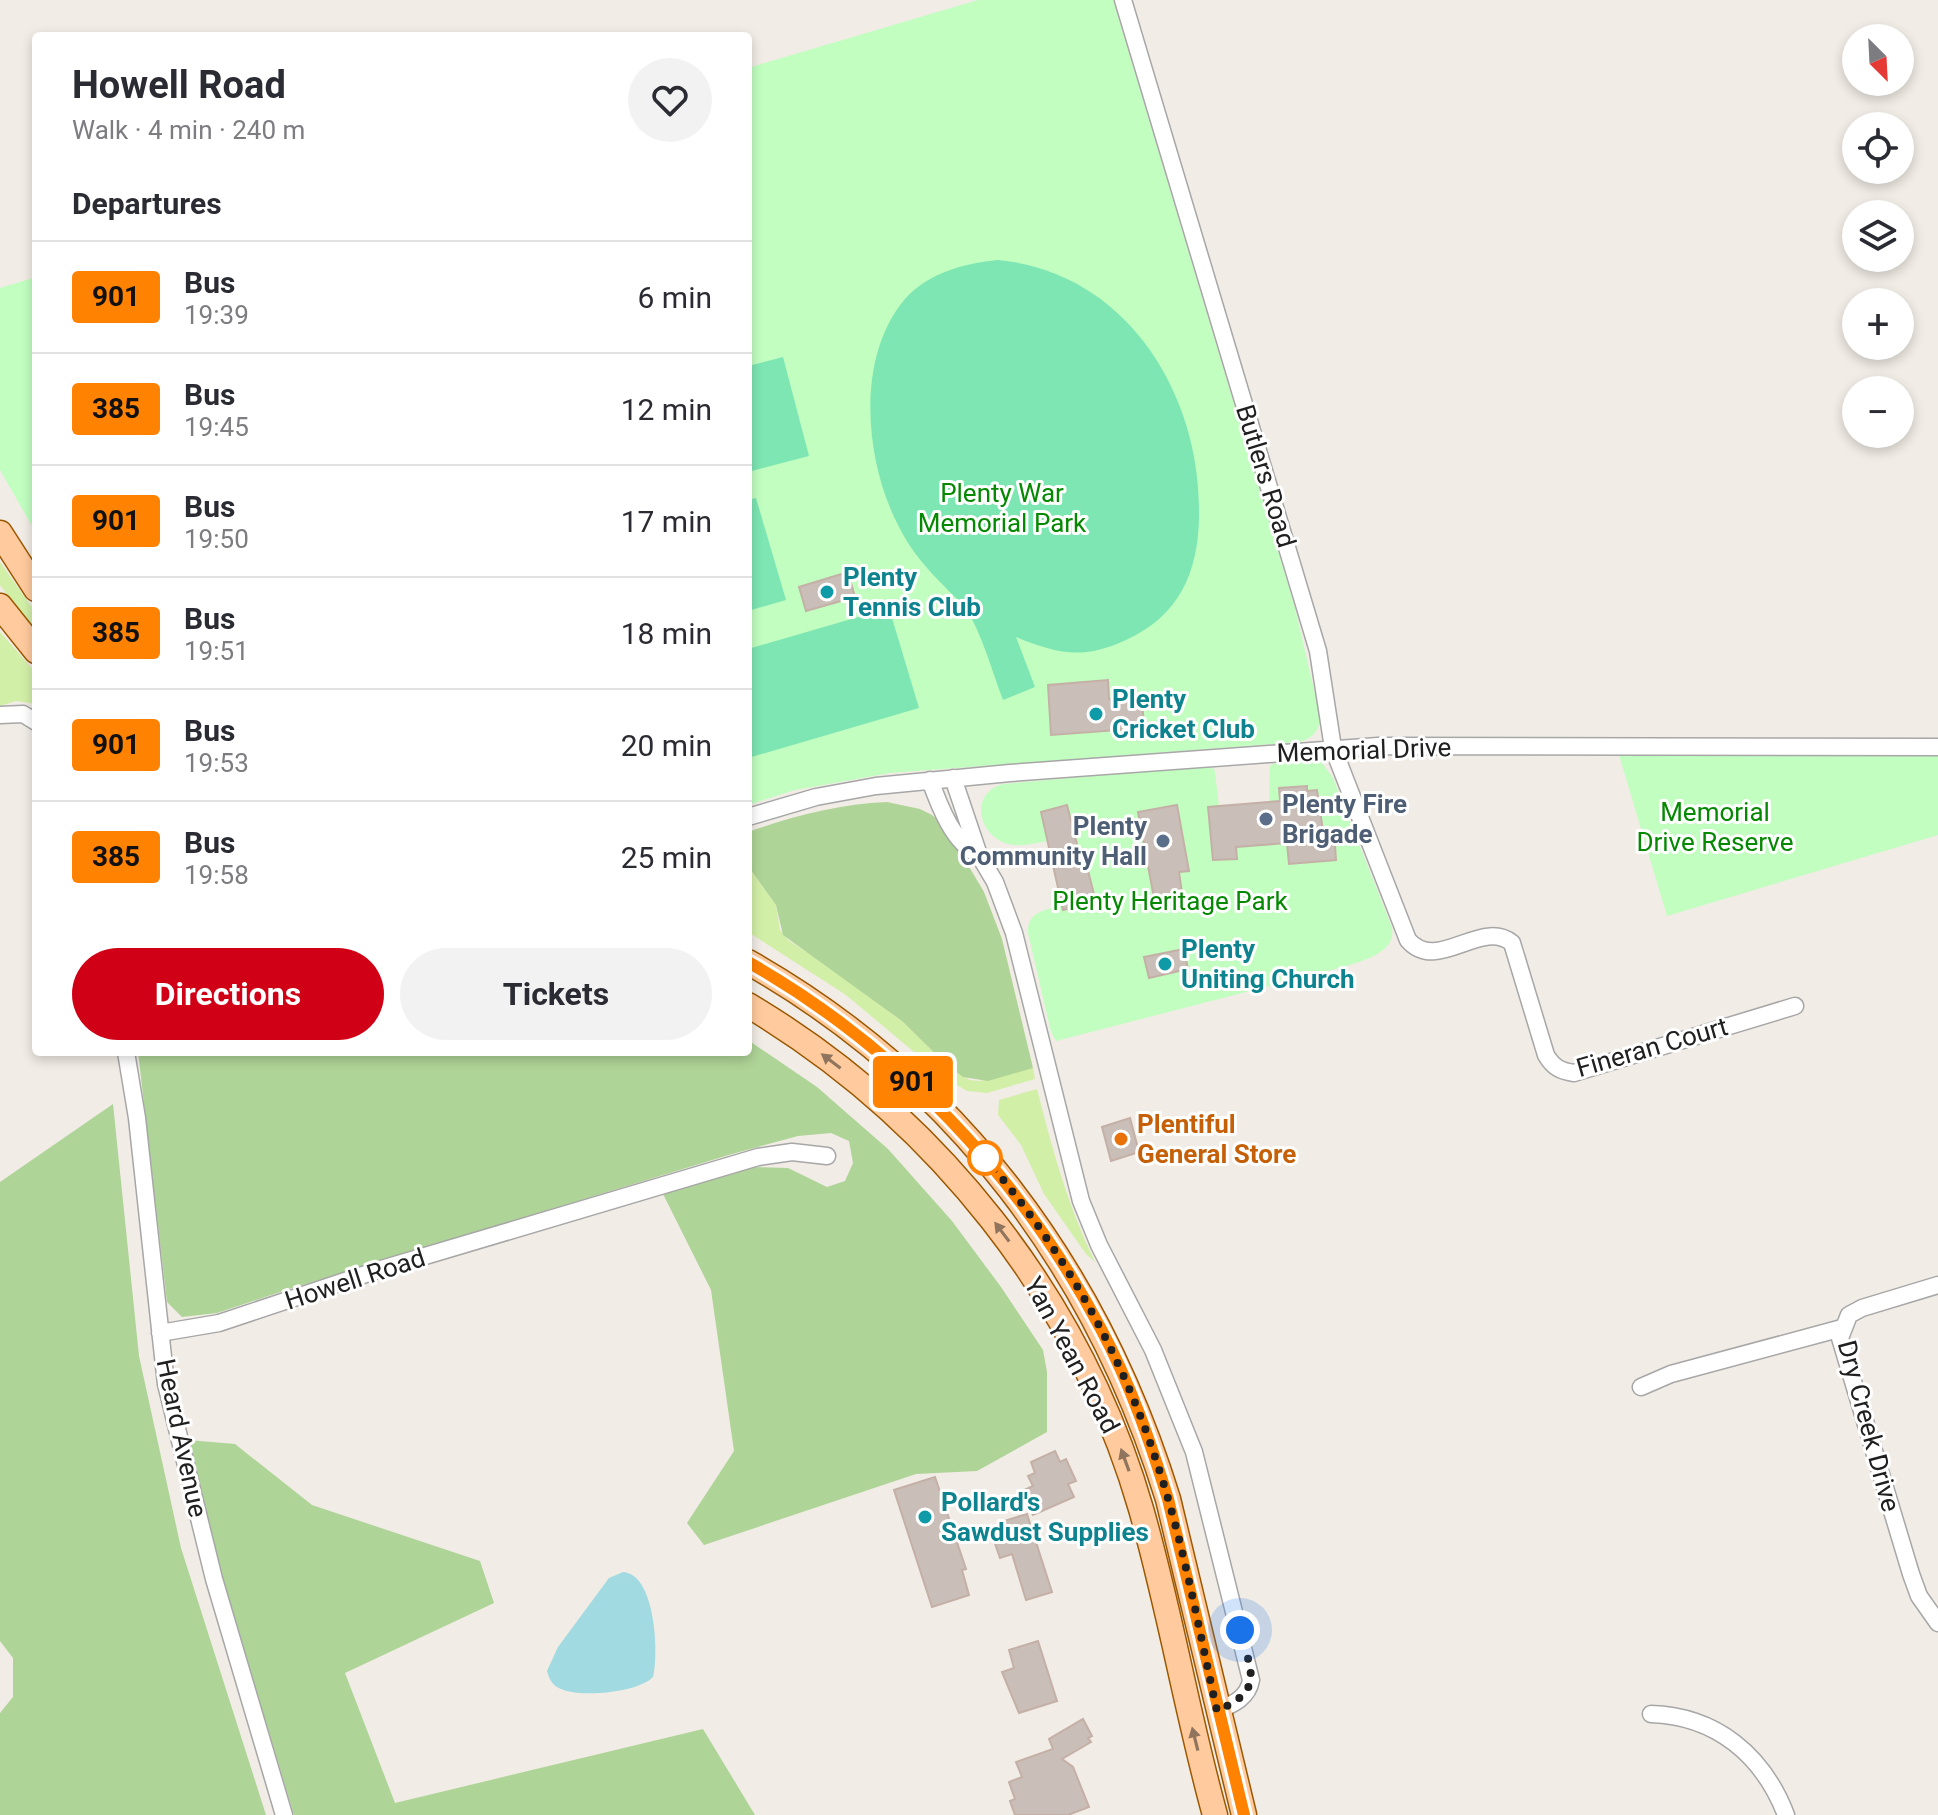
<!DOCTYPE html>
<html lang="en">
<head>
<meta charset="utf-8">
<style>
  body { margin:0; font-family:Roboto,sans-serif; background:#f2f2f3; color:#2b2b33; height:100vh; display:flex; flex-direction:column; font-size:30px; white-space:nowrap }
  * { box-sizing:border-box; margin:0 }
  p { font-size:26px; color:#7c7c81 }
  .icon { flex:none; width:44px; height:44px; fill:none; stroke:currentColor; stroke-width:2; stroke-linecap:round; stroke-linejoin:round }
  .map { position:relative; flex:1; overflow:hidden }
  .side { position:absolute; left:32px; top:32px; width:720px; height:1024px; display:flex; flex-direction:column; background:#fff; border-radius:8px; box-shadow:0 4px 12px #0003 }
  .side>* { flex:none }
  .badge { padding:0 16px; border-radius:6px; font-size:28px; line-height:52px }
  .needle { width:52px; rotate:156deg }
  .buttons { position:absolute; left:1842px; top:24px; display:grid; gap:16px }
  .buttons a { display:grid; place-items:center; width:72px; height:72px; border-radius:50%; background:#fff; box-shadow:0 4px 12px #0003; font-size:40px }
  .you { position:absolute; width:40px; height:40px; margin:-20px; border:6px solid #fff; border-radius:50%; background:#1a73e8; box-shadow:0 0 0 12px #1a73e833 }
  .map>.badge { position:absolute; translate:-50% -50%; box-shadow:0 0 0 4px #fff }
  h2 { padding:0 40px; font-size:30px; line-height:72px }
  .round { display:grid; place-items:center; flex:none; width:84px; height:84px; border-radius:42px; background:#f2f2f3 }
  .summary { display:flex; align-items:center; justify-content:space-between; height:136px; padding:0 40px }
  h1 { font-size:38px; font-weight:700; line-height:60px }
  .cta { display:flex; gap:16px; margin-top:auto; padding:16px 40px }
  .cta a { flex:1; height:92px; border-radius:48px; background:#d00016; color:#fff; font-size:32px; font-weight:700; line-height:92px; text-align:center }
  .cta a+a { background:#f2f2f3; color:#2b2b33 }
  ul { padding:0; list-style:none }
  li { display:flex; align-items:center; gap:24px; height:112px; padding:0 40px; border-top:2px solid #e1e1e2 }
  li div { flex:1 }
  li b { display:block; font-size:30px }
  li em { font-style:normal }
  li .badge { min-width:88px; font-weight:700; text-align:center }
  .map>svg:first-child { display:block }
  .grass { fill:#d2efa8 }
  .forest { fill:#afd497 }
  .park { fill:#c1fec0 }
  .pitch { fill:#7de6b3 }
  .water { fill:#a2dae2 }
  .building { fill:#cabeb8; stroke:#c4b0a6; stroke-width:2 }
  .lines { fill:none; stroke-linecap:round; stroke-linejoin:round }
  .minor-casing { stroke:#a7a7a7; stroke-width:19 }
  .primary-casing { stroke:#9c5800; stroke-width:27 }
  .minor { stroke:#fff; stroke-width:16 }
  .primary { stroke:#ffca9d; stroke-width:24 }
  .oneway { fill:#90755e }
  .line-casing { stroke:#fff; stroke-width:18 }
  .line { stroke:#ff8200; stroke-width:12 }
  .walk { stroke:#202020; stroke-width:8; stroke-dasharray:0 14.4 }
  .culture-dot { fill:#0f9aa8; stroke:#fff; stroke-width:3 }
  .service-dot { fill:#5c6f8a; stroke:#fff; stroke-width:3 }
  .food-dot { fill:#e8710a; stroke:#fff; stroke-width:3 }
  .stop-dot { fill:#fff; stroke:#ff8200; stroke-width:4 }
  .labels { text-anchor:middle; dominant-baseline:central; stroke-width:6; stroke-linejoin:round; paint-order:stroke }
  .street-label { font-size:26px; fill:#202020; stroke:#fff }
  .park-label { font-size:26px; fill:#058902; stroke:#fff }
  .culture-label { font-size:26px; font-weight:bold; fill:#0d838f; stroke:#fff; text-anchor:start }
  .service-label { font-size:26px; font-weight:bold; fill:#4e5e75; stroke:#fff; text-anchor:start }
  .food-label { font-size:26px; font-weight:bold; fill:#c56008; stroke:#fff; text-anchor:start }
</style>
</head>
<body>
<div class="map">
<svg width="1938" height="1815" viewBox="0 0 1938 1815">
  <rect width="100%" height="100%" fill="#f1ece5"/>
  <!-- grass -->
  <path class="grass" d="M0,562l36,51v20l-36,-48z
    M0,632l36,41v31l-20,-3 -16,5z
    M748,866l28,39 4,25 8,10 52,34 62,47 53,51 15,8 10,1 53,-13 2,11 -48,14 -20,-2 -22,-13 -99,-83 -98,-63z
    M1037,1089c15,59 31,118 58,173l-9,-8 -42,-60 -23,-49 -23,-30 1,-15z"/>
  <!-- forest -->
  <path class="forest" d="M887,802l33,7 12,6 13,11 39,66 18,47 31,129 -45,13 -25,-4 -15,-11 -46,-45 -119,-86 -7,-30 -28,-39v-34c45,-16 91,-28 139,-30z
    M748,1040l69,47 71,62 64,72 49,66 42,63 4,22v60l-70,39 -61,3 -212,71 -17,-22 47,-72 -23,-161 -48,-96 90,-27 35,1 39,19 18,-6 8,-18 -4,-22 -18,-8 -33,3 -66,18 -446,136 -69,23 -35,4 -15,-15 -29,-250h610z
    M113,1104l26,252 42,192 85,267h-266v-102l13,-16v-39l-13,-17v-459z
    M188,1440l47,4 77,61 168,56 14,42 -149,70 50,130 308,-74 52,86h-461l-71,-234z"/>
  <!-- park -->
  <path class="park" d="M978,0h135l182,608 25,108c0,14 -7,22 -20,26l-410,31 -95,17 -47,15v-737z
    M36,277v256l-36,-63v-182z
    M1619,755l319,1v79l-271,81z
    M1309,760l12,2 12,16 59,150c4,24 -27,32 -45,38l-291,75 -5,-9 -23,-99c-1,-21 17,-23 34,-28l-14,-64c-14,2 -29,7 -43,2 -29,-11 -34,-51 -2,-59l203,-18 8,3 1,4 4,33 50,-4 1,-36 7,-4z"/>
  <!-- pitch -->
  <path class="pitch" d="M998,260c129,12 204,135 201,257 -1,56 -20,99 -73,123 -43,20 -68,14 -110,-3l19,50 -32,13c-11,-29 -20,-63 -36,-90 -5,-8 -15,-15 -21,-22 -19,-19 -36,-38 -48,-63 -33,-64 -43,-167 7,-226 23,-26 60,-36 93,-39z
    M783,357l26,99 -61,16v-106z
    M756,498l30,102 -38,11v-111z
    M889,608l30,100 -171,50v-109z"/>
  <!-- water -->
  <path class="water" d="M623,1572c32,2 36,80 30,105 -15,16 -78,22 -96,10 -6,-4 -8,-9 -10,-16l11,-24 51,-69z"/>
  <!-- building -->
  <path class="building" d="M848,572l7,25 -49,14 -7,-24z
    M1108,680l1,19 33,-2 2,31 -93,7 -3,-50z
    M1307,786v5l10,-1 6,41 11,-1 2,30 -47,4 -2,-21 -51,4 1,12 -24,1 -5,-53 72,-6 -1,-13z
    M1067,805l13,51 4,-1 12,47 -33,8 -22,-98z
    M1177,805l12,66 -10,1 3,21 -28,5 -16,-86z
    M1184,949l4,20 -39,9 -5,-21z
    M1130,1118l9,34 -28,9 -9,-34z
    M1055,1451l5,11 6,-3 10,22 -8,3 6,13 -41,18 -11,-24 11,-5 -5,-10 7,-3 -4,-11z
    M935,1477l31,92 -4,1 7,25 -37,12 -38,-117z
    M1027,1514l25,78 -26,8 -14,-46 -12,4 -7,-20 12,-4 -4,-12z
    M1038,1641l19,60 -38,12 -17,-41 12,-4 -5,-18z
    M1083,1719l9,17 -4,2 3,4 -29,17 11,8 16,40 -21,8h-53l-5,-14 5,-2 -6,-17 13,-5 -6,-15 37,-13 -4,-10z"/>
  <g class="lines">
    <defs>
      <path id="minor" d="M1123,0l195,651 15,97 75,192c29,34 73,-22 104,3l34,112c7,12 14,16 28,18l221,-67
        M0,715l23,-1 13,8
        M953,778l26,77 16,27 19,51 67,268 18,44 54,105 41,102 57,228c-3,18 -18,24 -34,31
        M930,780c9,25 23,63 49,75
        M748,817l68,-20 60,-11 134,-13 368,-27 560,1
        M126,1052l11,66 29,266 48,195 70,236
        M1938,1285l-76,23 -13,7 -9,23 71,236 8,22 19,27
        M160,1333l59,-10 159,-53 380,-113 34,-5 35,4
        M1641,1387l30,-13 171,-46
        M1651,1714c65,2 112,41 135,101"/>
      <path id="primary" d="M0,533l36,56
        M0,606l36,45
        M748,962c210,119 349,308 420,537l76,316
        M748,1005c188,112 332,293 393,504 29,101 46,205 74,306"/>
    </defs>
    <!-- minor casing -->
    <use href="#minor" class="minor-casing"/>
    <!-- primary casing -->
    <use href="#primary" class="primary-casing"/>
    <!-- minor -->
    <use href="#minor" class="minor"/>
    <!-- primary -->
    <use href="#primary" class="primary"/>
  </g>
  <!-- one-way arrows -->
  <defs><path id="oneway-solid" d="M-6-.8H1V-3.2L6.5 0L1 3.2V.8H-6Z" transform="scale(2)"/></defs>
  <g class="oneway">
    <use href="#oneway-solid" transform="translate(831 1061) rotate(-143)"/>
    <use href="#oneway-solid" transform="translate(1002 1232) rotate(-127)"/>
    <use href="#oneway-solid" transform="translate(1125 1460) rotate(-110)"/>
    <use href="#oneway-solid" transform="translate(1195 1739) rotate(-104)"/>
  </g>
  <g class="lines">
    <defs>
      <path id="line" d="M748,962c150,85 273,215 353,367 29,54 49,112 67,170l76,316"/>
    </defs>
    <!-- line casing -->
    <use href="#line" class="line-casing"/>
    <!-- line -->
    <use href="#line" class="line"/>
    <!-- walk -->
    <path class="walk" d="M985,1158c75,87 134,190 170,299 28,82 43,169 62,254 48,-22 34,-38 23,-81"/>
  </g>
  <!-- markers -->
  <g class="culture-dot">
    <circle cx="827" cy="592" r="8"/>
    <circle cx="1096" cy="714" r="8"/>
    <circle cx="1165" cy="964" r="8"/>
    <circle cx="925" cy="1517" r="8"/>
  </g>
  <g class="service-dot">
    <circle cx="1266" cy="819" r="8"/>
    <circle cx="1163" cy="841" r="8"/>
  </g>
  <circle class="food-dot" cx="1121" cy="1139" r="8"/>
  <circle class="stop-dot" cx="985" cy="1158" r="16"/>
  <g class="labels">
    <!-- street labels -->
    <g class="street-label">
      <text transform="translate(1266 476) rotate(73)">Butlers Road</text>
      <text transform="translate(1364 750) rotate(-2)">Memorial Drive</text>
      <text transform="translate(1652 1047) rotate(-16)">Fineran Court</text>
      <text transform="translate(355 1279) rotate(-18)">Howell Road</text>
      <text transform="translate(1072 1355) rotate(62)">Yan Yean Road</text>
      <text transform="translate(1869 1426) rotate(75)">Dry Creek Drive</text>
      <text transform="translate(182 1438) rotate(78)">Heard Avenue</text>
    </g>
    <!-- park labels -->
    <g class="park-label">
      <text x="1002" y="493">Plenty War<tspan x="1002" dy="30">Memorial Park</tspan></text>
      <text x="1715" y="812">Memorial<tspan x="1715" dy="30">Drive Reserve</tspan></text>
      <text x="1170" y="901">Plenty Heritage Park</text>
    </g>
    <!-- culture labels -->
    <g class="culture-label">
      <text x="843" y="577">Plenty<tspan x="843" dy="30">Tennis Club</tspan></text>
      <text x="1112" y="699">Plenty<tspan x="1112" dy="30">Cricket Club</tspan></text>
      <text x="1181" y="949">Plenty<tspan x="1181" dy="30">Uniting Church</tspan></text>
      <text x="941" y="1502">Pollard's<tspan x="941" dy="30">Sawdust Supplies</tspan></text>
    </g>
    <!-- service labels -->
    <g class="service-label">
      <text x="1282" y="804">Plenty Fire<tspan x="1282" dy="30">Brigade</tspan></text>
      <text x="1147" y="826" text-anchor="end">Plenty<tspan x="1147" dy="30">Community Hall</tspan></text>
    </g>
    <!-- food labels -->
    <g class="food-label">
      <text x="1137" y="1124">Plentiful<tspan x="1137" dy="30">General Store</tspan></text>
    </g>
  </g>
</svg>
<div class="buttons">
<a><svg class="needle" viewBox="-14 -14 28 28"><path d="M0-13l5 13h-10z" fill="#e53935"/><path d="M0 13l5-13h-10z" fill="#7c7c81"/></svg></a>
<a><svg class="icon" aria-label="locate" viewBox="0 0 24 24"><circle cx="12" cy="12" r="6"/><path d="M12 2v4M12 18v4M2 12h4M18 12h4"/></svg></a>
<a><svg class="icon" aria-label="layers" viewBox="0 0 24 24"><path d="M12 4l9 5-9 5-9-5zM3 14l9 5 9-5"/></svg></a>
<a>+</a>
<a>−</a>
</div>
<div class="you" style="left:1240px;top:1630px"></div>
<b class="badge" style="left:913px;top:1082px;background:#ff8200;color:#111">901</b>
<section class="side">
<div class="summary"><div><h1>Howell Road</h1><p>Walk · 4 min · 240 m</p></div><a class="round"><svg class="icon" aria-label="heart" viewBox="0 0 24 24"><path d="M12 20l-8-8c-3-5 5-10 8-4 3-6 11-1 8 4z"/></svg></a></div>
<h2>Departures</h2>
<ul>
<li><span class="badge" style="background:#ff8200;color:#111">901</span><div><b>Bus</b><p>19:39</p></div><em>6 min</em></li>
<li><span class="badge" style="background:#ff8200;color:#111">385</span><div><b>Bus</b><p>19:45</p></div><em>12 min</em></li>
<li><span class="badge" style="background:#ff8200;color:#111">901</span><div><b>Bus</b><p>19:50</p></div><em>17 min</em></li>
<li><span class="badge" style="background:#ff8200;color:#111">385</span><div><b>Bus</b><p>19:51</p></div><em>18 min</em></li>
<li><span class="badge" style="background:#ff8200;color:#111">901</span><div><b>Bus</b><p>19:53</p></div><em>20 min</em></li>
<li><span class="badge" style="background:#ff8200;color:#111">385</span><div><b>Bus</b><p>19:58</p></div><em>25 min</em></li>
</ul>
<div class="cta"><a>Directions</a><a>Tickets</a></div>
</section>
</div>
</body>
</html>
